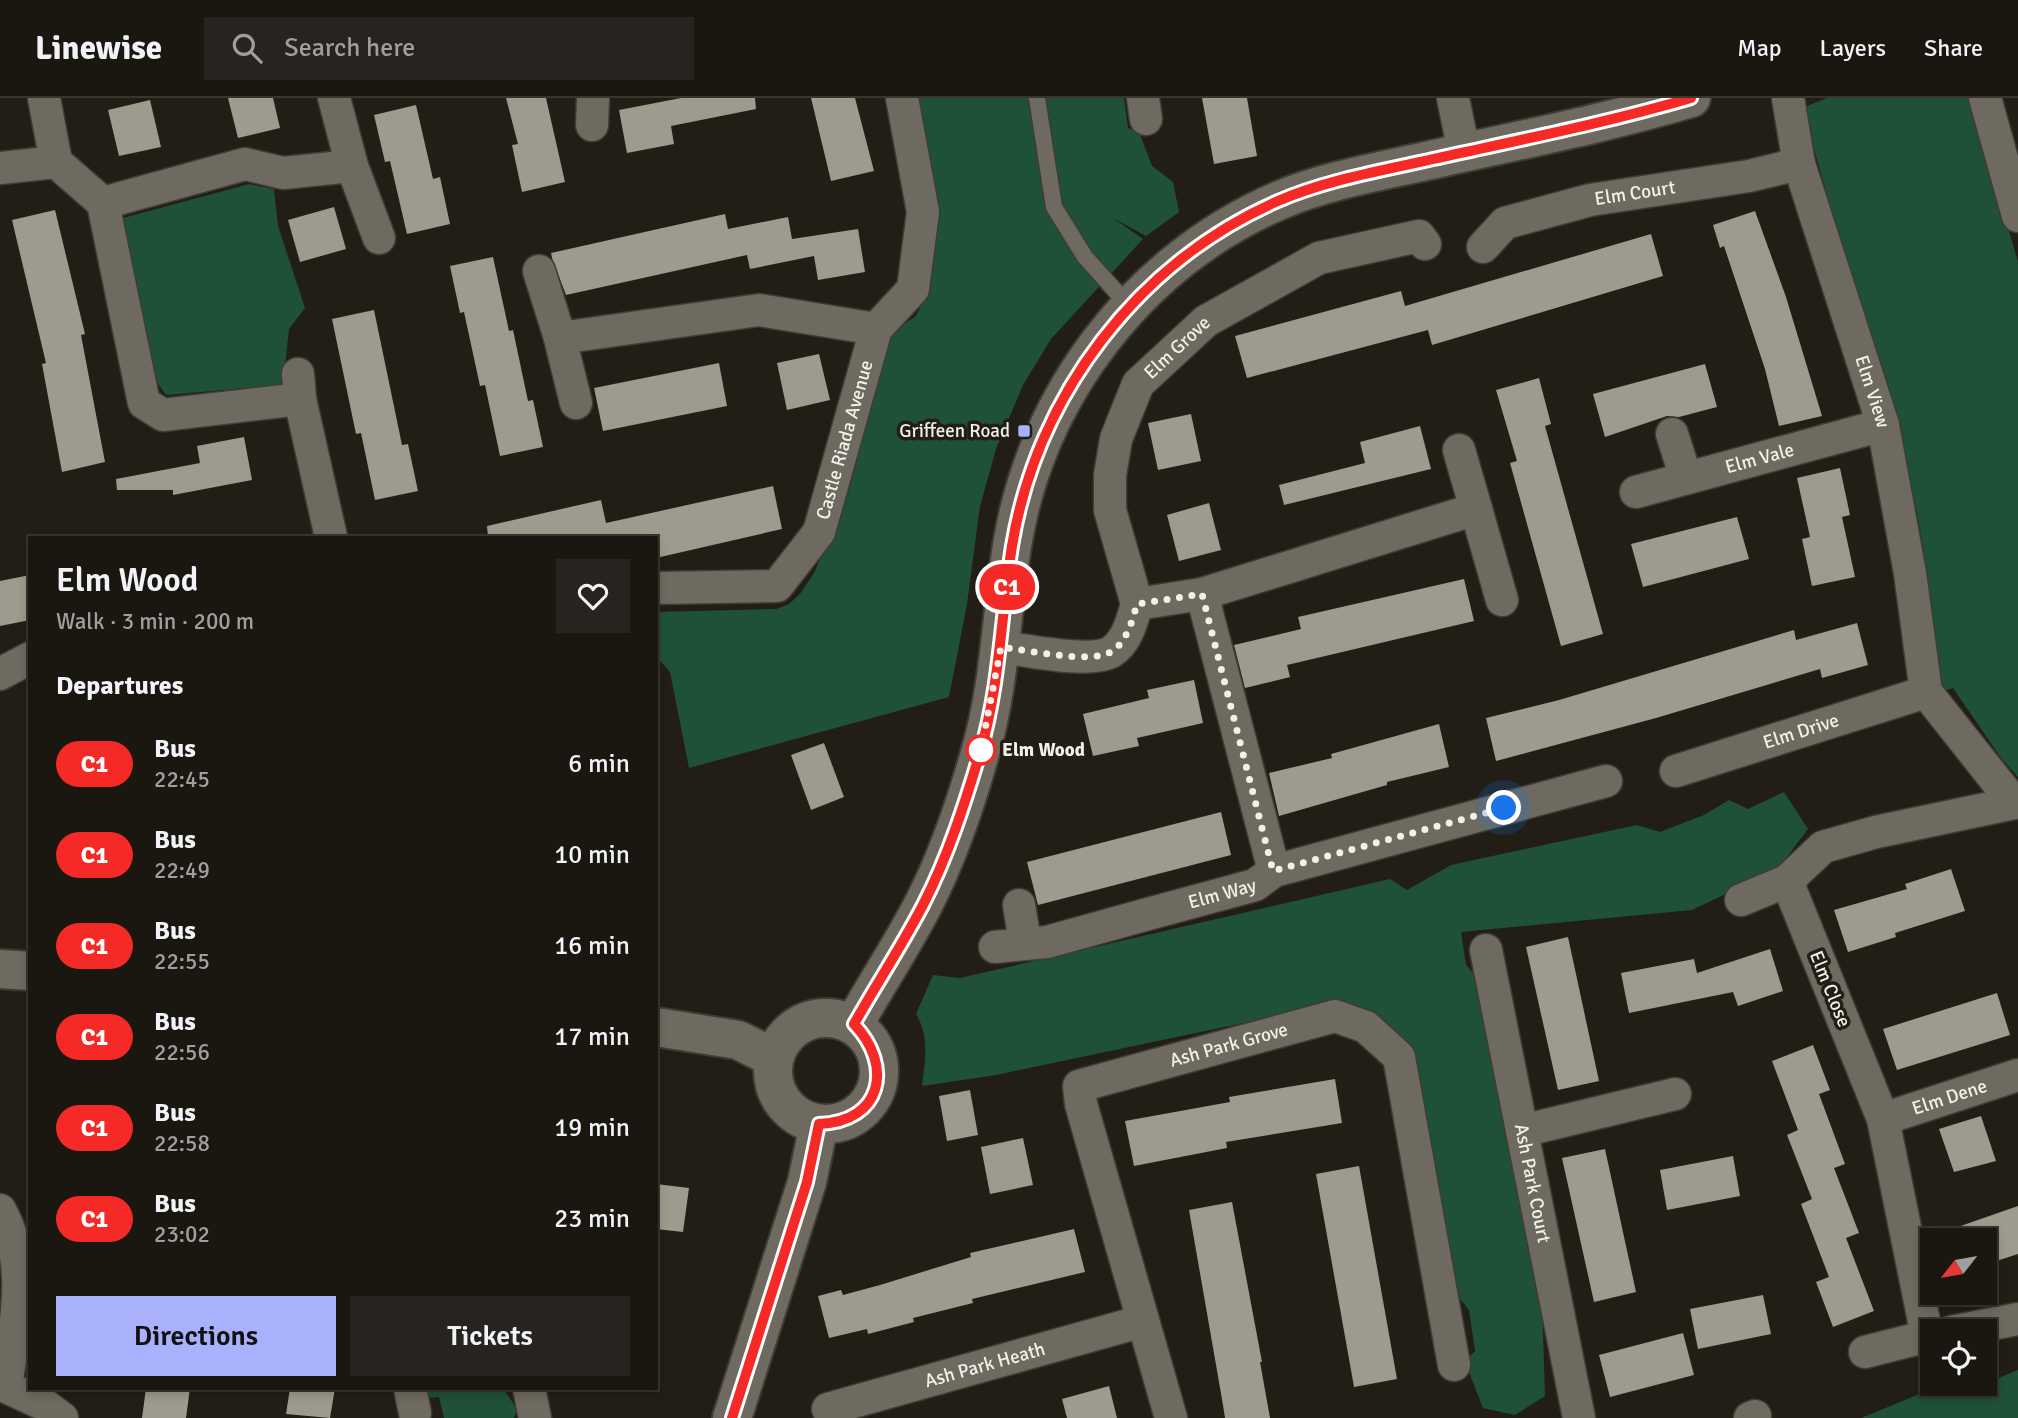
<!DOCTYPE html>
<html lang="en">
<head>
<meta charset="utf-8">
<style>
  body { margin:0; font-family:Signika,sans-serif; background:#27231e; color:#f1f3f6; height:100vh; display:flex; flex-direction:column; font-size:26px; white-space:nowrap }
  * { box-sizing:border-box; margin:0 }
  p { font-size:23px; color:#9f9f9f }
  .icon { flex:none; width:38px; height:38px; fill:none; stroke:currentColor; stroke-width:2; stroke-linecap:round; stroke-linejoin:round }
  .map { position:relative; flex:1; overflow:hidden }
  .drawer { position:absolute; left:28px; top:438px; width:630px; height:854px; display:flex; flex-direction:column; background:#1a1610; border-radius:0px; box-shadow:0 4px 10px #0003,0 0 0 2px #383530 }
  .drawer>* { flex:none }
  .badge { padding:0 14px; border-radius:23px; font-size:24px; line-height:46px }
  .needle { width:46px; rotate:239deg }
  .tools { position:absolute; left:1920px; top:1130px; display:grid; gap:14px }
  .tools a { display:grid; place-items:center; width:77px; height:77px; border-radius:0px; background:#1a1610; box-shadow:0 4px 10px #0003,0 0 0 2px #383530; font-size:35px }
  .you { position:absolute; width:35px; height:35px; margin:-18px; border:5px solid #fff; border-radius:50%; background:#1a73e8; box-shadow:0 0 0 10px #1a73e833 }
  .map>.badge { position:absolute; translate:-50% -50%; box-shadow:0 0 0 4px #fff }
  h2 { padding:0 28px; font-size:26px; line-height:63px }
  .round { display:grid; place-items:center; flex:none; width:74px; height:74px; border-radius:0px; background:#27231e }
  .overview { display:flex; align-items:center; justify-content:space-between; height:119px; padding:0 28px }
  h1 { font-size:33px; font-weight:600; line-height:52px }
  .primary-button { display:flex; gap:14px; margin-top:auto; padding:14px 28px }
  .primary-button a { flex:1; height:80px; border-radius:0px; background:#a9b0fc; color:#111; font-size:28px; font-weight:600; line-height:80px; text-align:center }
  .primary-button a+a { background:#27231e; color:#f1f3f6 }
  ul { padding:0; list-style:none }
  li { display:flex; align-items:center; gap:21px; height:91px; padding:0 28px }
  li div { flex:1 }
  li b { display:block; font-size:26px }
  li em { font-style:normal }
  li .badge { min-width:77px; font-weight:700; text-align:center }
  header { display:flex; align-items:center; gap:42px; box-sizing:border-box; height:98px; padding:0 35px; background:#1a1610; border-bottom:2px solid #383530 }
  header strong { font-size:33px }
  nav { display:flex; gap:38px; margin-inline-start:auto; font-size:24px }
  .search { width:490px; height:63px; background:#27231e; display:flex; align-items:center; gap:18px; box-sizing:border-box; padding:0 24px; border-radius:0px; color:#9f9f9f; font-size:26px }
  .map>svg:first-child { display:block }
  .green { fill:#1f5139 }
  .building { fill:#9e9a8e }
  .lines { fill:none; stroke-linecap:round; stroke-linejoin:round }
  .service-casing { stroke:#3f3b36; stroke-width:19 }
  .minor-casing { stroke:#3f3b36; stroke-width:35 }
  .tertiary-casing { stroke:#3f3b36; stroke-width:42 }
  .service { stroke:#6f6a5f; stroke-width:16 }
  .minor { stroke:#6f6a5f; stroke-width:32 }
  .tertiary { stroke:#6f6a5f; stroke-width:38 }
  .line-casing { stroke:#fff; stroke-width:16 }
  .line { stroke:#f52a26; stroke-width:10 }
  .walk { stroke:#f3f0ea; stroke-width:7; stroke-dasharray:0 12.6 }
  .poi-dot { fill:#a9b0fc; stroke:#221e15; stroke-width:2.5 }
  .stop-dot { fill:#fff; stroke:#f52a26; stroke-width:3.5 }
  .labels { text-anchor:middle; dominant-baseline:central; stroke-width:7; stroke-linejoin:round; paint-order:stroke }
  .street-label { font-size:19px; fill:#f3f0ea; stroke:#221e15 }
  .poi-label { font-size:19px; fill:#f3f0ea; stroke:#221e15; text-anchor:end }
  .stop-label { font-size:19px; font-weight:bold; fill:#f3f0ea; stroke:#221e15; text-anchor:start }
</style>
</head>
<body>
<header>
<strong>Linewise</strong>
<div class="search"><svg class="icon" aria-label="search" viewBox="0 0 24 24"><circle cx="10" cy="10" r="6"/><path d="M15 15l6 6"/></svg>Search here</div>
<nav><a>Map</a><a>Layers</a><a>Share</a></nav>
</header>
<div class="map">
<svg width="2018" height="1320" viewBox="0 0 2018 1320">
  <rect width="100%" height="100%" fill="#221e15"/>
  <!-- green -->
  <path class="green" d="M913,0h211l4,30 11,4 13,34 21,16 6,30 -33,24 -33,-18 30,21 -92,100 -28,46 -27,64 -16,57 -13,98 -18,93 -260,71 -19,-96 -14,-16v-44l120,-3 13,-5 11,-10 14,-21 35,-83 39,-147 9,-14 19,-13 10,-20z
    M1827,0h143l48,164v515l-17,-19 -48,-70 -9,3c-24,-41 -14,-84 -19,-129 -2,-16 -5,-33 -8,-49l-110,-389v-18z
    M249,86l25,5 4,37 27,82 -16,21 -6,56 -117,10 -12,-17 -37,-144 6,-16z
    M1784,694l24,37 -30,40 -86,41 -231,22 5,33 11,12 65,326 3,93 -30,19 -32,-7 -18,-46 10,-11 -6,-41 -12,-15 -47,-247 -72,-45 -342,72 -74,11c3,-26 8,-49 -6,-72l17,-39 27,3 430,-99 17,11 44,-25 186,-40 23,7 44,-17 25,-15 19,9z
    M2018,1272v48h-157l66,-27 57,-7z
    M424,1290h79l14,21 -3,9h-70l-5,-21 -11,1z"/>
  <!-- building -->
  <path class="building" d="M228,0h45l7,30 -42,10z
    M506,0h40l19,84 -43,10 -10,-47 6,-1z
    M681,0h74l1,11 -85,17 3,18 -47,9 -8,-43z
    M811,0h44l19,73 -43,10z
    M1202,0h45l10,58 -43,8z
    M150,2l11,47 -42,9 -11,-46z
    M416,7l17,74 7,-2 10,47 -43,10 -17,-73 -5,1 -11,-47z
    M334,109l12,42 -46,13 -12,-42z
    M55,112l30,124 -4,1 24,127 -43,10 -20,-108 4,-1 -34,-143z
    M1755,113l31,86 36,119 -43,10 -14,-57 -41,-123 -4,2 -7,-23z
    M725,116l3,15 60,-12 4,22 66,-10 7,43 -47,8 -4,-24 -64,13 -3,-14 -181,40 -14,-37 -1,-5z
    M1651,136l12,42 -231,69 -4,-15 -181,48 -12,-42 166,-45 4,15z
    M493,159l16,74 4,-1 15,71 5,-1 10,47 -43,9 -15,-71 -5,1 -16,-74 -4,1 -10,-47z
    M374,212l28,135 6,-1 10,47 -43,9 -14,-67 -5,1 -24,-115z
    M819,256l11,46 -43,10 -10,-47z
    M719,265l8,43 -124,25 -9,-43z
    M1705,266l12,43 -38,10 -12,-1 -62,21 -12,-43z
    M1539,280l12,46 -6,2 58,208 -42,12 -51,-183 7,-2 -21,-71z
    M1191,316l10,47 -43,9 -10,-47z
    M1420,328l11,43 -147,36 -5,-20 86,-22 -5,-21z
    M244,339l8,43 -79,15v-5h-56l-1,-11 84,-16 -3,-17z
    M1840,370l10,47 -8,2 13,60 -43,9 -10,-47 8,-2 -13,-59z
    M773,388l9,43 -126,29v-21h-168l-1,-11 114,-26 5,23z
    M1209,405l12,47 -42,11 -12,-46z
    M1737,419l12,42 -106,28 -12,-43z
    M30,477v45l-30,6v-45z
    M1464,481l10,42 -187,44 3,12 -45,11 -11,-43 67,-16 -3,-12z
    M1857,525l11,42 -46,13 -2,-9 -164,49 -160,43 -10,-43 73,-18 235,-70 2,10z
    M1194,582l9,43 -66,15 2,8 -46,10 -10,-42 66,-16 -2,-8z
    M1439,626l10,43 -62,15v3l-108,31 -10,-43 63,-15 -1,-4z
    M824,645l20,54 -33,13 -20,-55z
    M1221,714l10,43 -193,50 -11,-43z
    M1951,771l14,42 -70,22 1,4 -48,15 -14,-42 73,-21 -2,-5z
    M1568,839l31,144 -41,9 -32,-143z
    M1770,851l13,42 -45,15 -5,-14 -104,21 -8,-40 73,-14 3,14z
    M1997,895l13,42 -113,35 -14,-41z
    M1813,947l17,45 -11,4 26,70 -11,4 25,65 -13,5 28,73 -41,16 -17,-45 13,-5 -28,-73 11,-5 -25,-64 11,-5 -26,-69z
    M1335,981l7,44 -116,19 1,6 -93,18 -9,-45 105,-19 -1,-5z
    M970,992l8,45 -31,6 -8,-45z
    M1981,1018l15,45 -42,11 -15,-43z
    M1023,1040l10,47 -43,9 -9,-47z
    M1605,1051l31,143 -42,10 -32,-144z
    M1733,1058l7,40 -73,14 -7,-40z
    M1359,1068l38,213 -43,8 -38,-213z
    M656,1086l33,4 -6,44 -27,-3z
    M1232,1104l30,160h-2l10,56h-45l-2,-13 -34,-195z
    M2018,1108v48l-34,11v-24h-52v-5z
    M1074,1131l11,43 -113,27 1,4 -60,15 1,4 -46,12 -1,-5 -38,9 -11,-42 23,-6 2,5 37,-10 91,-28 -1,-4z
    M1763,1197l8,39 -73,15 -8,-40z
    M1683,1235l11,42 -84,22 -11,-42z
    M1109,1288l8,32h-50l-5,-19z
    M146,1290h44l-4,30h-44z
    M290,1290h45l-5,30 -44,-4z"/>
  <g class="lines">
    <defs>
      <path id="service" d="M1037,0l17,109 31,50 44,49"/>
      <g id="minor">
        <path d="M44,0l12,64"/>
        <path d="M1143,0l3,21"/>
        <path d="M1453,0l11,54"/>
        <path id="s1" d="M1788,0l11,66 84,261 27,148 16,119"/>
        <path d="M1985,0l33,118"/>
        <path d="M592,27l1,-27"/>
        <path d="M352,68l27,72"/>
        <path d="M0,70l56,-6 47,41 142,-39 38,9 69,-7 -18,-68"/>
        <path d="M103,105l41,200 19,12 137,-16"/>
        <path id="s2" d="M1483,149l22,-24 85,-23 159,-24 50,-12"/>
        <path d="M539,173l21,67"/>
        <path d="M298,276l2,25 31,138"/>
        <path d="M576,305l-16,-65 199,-28 117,19"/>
        <path d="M1672,336l14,44"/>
        <path d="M1459,352l17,59"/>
        <path id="s3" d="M1636,394l247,-67"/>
        <path id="s4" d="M656,490l121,-2 42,-54 57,-203 37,-40 10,-77 -21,-114"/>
        <path d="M1202,496l72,277"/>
        <path id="s5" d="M1137,506l-27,-94v-35l6,-36 22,-55 68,-63 113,-63 100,-22 6,8"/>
        <path d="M1137,506l65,-10 274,-85 26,91"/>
        <path d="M1001,549c25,3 88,17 110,5 16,-10 21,-31 26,-48"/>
        <path d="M0,576l30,-16"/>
        <path d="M1926,594l88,111h4"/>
        <path id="s6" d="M1676,673l250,-79"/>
        <path d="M1741,802l46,-19"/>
        <path d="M1019,807l6,37"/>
        <path id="s7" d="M995,849l52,-5 101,-28 107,-29 19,-14 332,-90"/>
        <path id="s8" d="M1486,852l93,468"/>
        <path id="s9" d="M1883,1021l135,-44"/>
        <path d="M1522,1033l153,-37"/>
        <path d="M0,1112c31,55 15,116 6,175"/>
        <path d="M1951,1234l67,-13"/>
        <path d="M1927,1238l-44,-217 -96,-238 36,-34 53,-15 138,-29"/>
        <path d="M1865,1254l67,-17"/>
        <path d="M0,1286l43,20 19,14"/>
        <path d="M410,1290l5,25"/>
        <path d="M529,1290l6,30"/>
        <path id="s10" d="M828,1311l315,-88"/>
        <path id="s11" d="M1171,1320l-90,-314 -2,-18 256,-70 31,11 33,30 55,308"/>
        <path d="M1750,1320l5,-2"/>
      </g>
      <path id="tertiary" d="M0,871l30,2
        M773 973a53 53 0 1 1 106 0a53 53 0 1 1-106 0Z
        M854,926c23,-41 49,-80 70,-121 24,-47 42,-100 56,-150 20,-67 21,-138 32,-207 24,-151 126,-284 266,-345 46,-20 99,-29 148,-40 88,-20 178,-37 265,-63
        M656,929l82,13 36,18
        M732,1320l75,-236 12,-58"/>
    </defs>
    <!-- service casing -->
    <use href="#service" class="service-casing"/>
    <!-- minor casing -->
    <use href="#minor" class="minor-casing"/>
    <!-- tertiary casing -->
    <use href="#tertiary" class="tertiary-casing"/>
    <!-- service -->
    <use href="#service" class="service"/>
    <!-- minor -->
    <use href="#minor" class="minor"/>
    <!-- tertiary -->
    <use href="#tertiary" class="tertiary"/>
  </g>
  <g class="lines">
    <defs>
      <path id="line" d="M732,1320l75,-236 12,-58c63,-2 75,-58 35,-100 23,-41 49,-80 70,-121 24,-47 41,-100 56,-150 20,-68 21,-138 32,-207 25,-151 126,-284 266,-345 48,-21 103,-30 155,-42 86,-19 173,-36 258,-61"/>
    </defs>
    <!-- line casing -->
    <use href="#line" class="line-casing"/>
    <!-- line -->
    <use href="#line" class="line"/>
    <!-- walk -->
    <path class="walk" d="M981,652l20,-103c25,3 88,17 110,5 16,-10 21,-31 26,-48l65,-10 71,277 231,-63"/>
  </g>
  <!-- markers -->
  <rect class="poi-dot" x="1017" y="326" width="14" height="14" rx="3.5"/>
  <circle class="stop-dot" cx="981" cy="652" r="14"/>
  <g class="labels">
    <!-- street labels -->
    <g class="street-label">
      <text stroke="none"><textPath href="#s2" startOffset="166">Elm Court</textPath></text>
      <text stroke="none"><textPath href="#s5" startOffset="282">Elm Grove</textPath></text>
      <text stroke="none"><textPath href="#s1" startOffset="306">Elm View</textPath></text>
      <text stroke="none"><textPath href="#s4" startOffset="285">Castle Riada Avenue</textPath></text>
      <text stroke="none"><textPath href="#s3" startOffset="128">Elm Vale</textPath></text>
      <text stroke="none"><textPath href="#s6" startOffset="131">Elm Drive</textPath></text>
      <text stroke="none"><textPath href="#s7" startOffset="234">Elm Way</textPath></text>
      <text transform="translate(1830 891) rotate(68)">Elm Close</text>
      <text stroke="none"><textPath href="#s11" startOffset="500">Ash Park Grove</textPath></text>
      <text stroke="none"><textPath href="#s9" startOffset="70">Elm Dene</textPath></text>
      <text stroke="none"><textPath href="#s8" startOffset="238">Ash Park Court</textPath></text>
      <text stroke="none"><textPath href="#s10" startOffset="163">Ash Park Heath</textPath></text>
    </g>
    <!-- poi labels -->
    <g class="poi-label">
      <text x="1010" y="333">Griffeen Road</text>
    </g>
    <!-- stop labels -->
    <g class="stop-label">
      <text x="1002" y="652">Elm Wood</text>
    </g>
  </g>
</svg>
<div class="tools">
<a><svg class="needle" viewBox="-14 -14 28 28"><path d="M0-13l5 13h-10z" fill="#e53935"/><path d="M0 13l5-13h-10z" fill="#9f9f9f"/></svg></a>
<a><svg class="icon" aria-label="locate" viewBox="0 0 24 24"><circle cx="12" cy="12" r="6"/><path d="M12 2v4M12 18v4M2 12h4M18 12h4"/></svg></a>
</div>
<div class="you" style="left:1504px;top:710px"></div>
<b class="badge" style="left:1007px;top:489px;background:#f52a26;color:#fff">C1</b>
<section class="drawer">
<div class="overview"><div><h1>Elm Wood</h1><p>Walk · 3 min · 200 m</p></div><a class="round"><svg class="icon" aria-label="heart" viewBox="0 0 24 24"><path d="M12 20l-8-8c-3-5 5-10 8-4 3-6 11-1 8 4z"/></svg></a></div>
<h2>Departures</h2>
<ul>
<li><span class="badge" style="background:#f52a26;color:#fff">C1</span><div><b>Bus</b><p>22:45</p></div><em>6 min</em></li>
<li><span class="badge" style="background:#f52a26;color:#fff">C1</span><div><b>Bus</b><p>22:49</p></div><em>10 min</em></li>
<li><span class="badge" style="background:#f52a26;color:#fff">C1</span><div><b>Bus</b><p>22:55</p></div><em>16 min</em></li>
<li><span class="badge" style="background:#f52a26;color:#fff">C1</span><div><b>Bus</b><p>22:56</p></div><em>17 min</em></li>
<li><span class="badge" style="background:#f52a26;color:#fff">C1</span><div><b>Bus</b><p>22:58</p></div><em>19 min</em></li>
<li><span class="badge" style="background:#f52a26;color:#fff">C1</span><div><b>Bus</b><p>23:02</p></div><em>23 min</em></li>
</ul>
<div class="primary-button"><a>Directions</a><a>Tickets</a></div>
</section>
</div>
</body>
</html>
